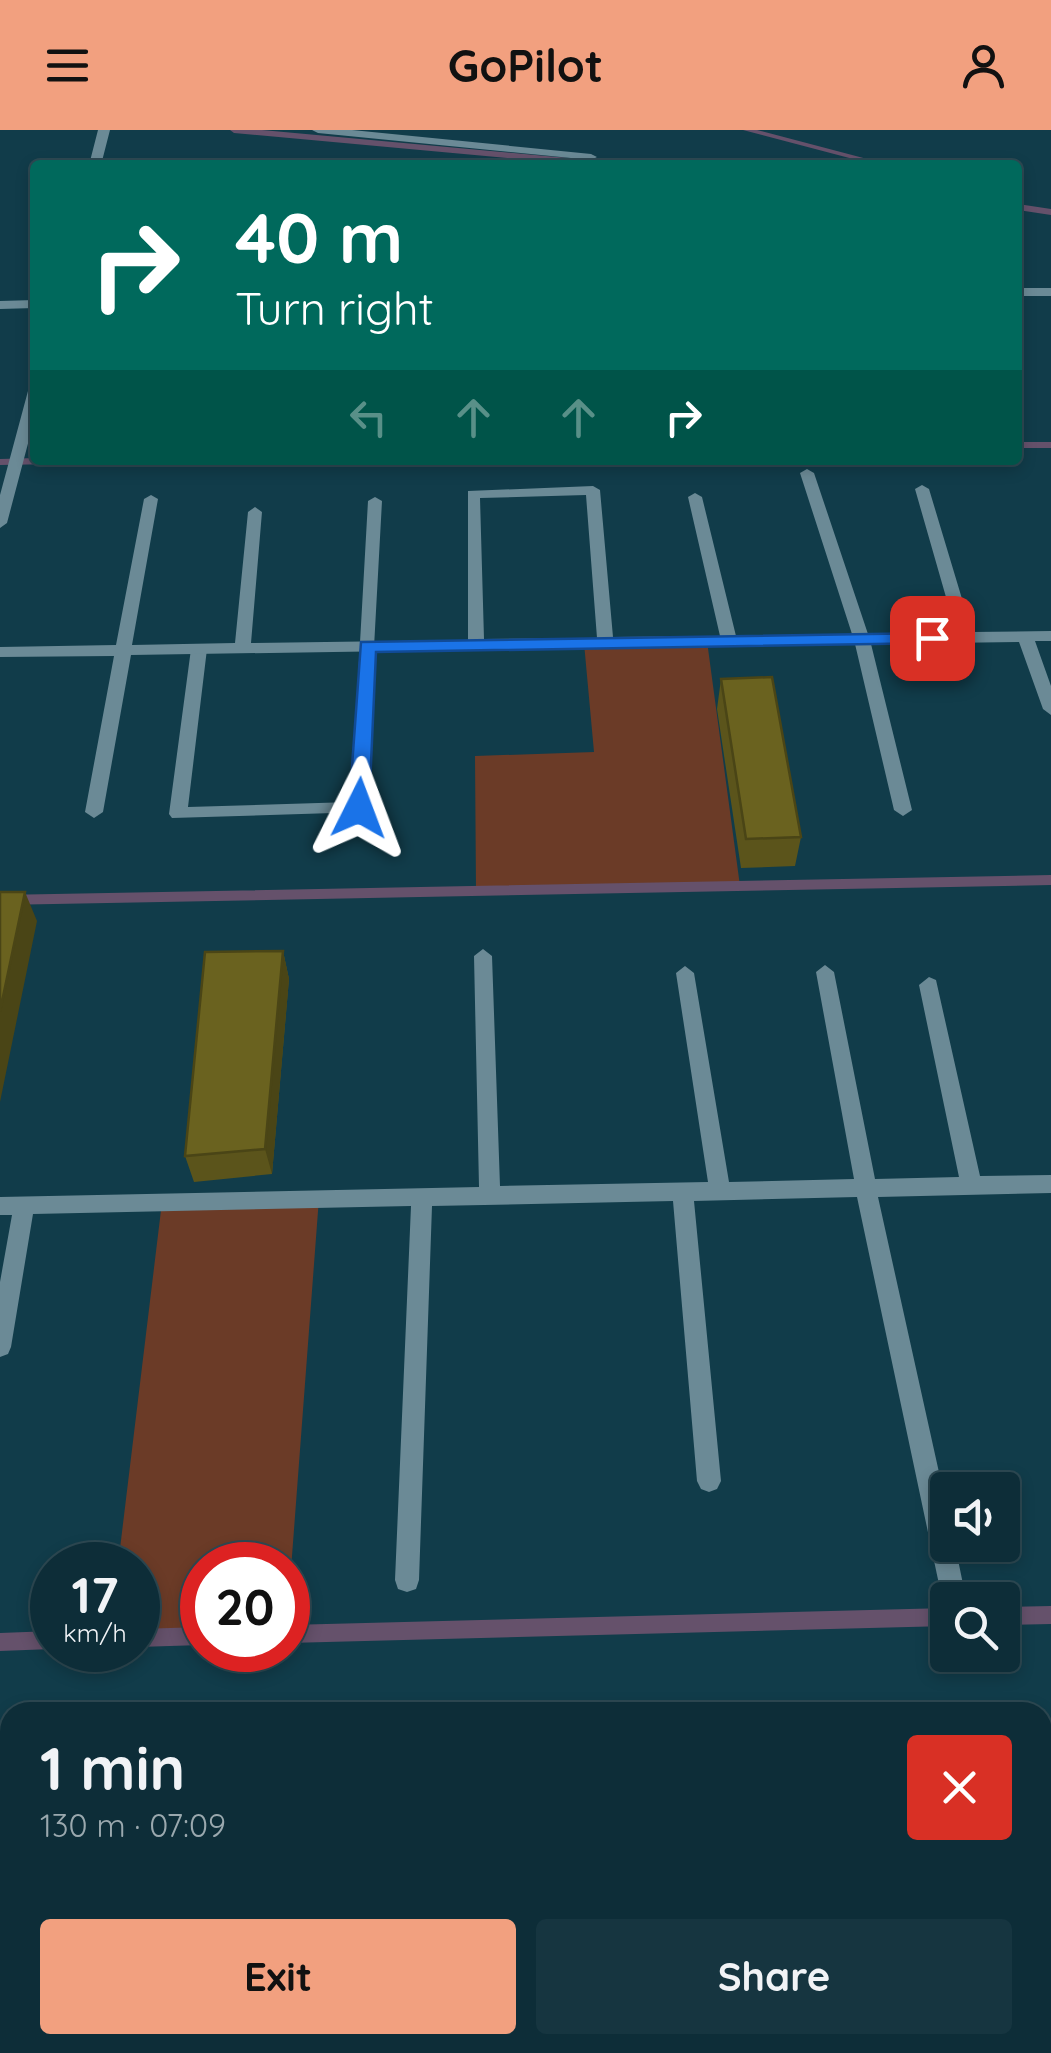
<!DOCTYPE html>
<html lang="en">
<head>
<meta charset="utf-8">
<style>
	:root { --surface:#0d2d38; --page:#163540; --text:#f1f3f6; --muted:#9aa8ae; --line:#2d4953; --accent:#f2a07f }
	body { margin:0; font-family:Quicksand,sans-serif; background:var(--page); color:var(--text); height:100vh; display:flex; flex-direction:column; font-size:38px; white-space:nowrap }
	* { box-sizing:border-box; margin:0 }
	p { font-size:32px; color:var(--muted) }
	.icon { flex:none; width:55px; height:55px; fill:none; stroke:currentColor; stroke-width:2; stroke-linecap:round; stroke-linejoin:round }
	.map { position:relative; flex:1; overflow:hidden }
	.details { position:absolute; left:0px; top:1572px; width:1052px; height:352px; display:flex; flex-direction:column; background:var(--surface); border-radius:30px 30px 0 0; box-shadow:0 5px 15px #0003,0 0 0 2px var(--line) }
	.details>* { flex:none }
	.top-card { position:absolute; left:30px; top:30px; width:992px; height:305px; border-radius:10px; box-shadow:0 5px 15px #0003,0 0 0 2px var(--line); background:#00695c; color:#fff; overflow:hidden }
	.fabs { position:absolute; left:930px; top:1342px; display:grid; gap:20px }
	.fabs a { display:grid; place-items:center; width:90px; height:90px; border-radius:10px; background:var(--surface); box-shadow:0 5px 15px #0003,0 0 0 2px var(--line); font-size:50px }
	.speed { position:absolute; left:30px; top:1412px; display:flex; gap:20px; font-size:50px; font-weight:700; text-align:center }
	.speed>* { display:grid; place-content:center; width:130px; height:130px; border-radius:50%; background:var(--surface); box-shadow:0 5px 15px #0003,0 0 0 2px var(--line); line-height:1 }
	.speed small { font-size:25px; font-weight:400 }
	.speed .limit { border:15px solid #d22; background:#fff; color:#111 }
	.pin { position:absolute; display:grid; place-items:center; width:85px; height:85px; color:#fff; margin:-42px; border-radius:20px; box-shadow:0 5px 15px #0006 }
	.me { position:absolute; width:110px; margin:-55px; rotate:3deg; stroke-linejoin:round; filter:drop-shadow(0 0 8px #0008) }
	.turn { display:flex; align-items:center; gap:35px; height:210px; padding:0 40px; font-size:45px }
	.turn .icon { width:130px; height:130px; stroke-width:2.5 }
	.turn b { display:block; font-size:70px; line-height:85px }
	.lanes { display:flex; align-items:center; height:95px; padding:0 40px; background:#0003; justify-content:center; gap:50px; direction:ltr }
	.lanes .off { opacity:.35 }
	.round { display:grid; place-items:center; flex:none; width:105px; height:105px; border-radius:10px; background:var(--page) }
	.overview { display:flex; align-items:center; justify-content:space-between; height:170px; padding:0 40px }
	h1 { font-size:60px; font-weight:700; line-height:75px }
	.action { display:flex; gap:20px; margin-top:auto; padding:20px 40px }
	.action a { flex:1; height:115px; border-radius:10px; background:var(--accent); color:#111; font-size:40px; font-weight:700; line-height:115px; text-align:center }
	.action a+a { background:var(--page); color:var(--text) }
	header { display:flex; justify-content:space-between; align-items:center; height:130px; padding:0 40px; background:var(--accent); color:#111; font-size:45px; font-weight:700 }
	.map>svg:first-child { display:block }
	.green { fill:#6b3b27 }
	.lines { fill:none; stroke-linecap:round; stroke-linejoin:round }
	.stream { fill:#65516b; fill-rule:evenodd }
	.lane { fill:#6b8a96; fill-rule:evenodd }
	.street { fill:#6b8a96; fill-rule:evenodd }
	.wall { fill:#5b541b }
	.shaded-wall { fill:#4a4516 }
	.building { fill:#6a621f; stroke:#4a4516; stroke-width:2.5 }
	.route { fill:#1a73e8; stroke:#114b97; stroke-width:2.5 }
</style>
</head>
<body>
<header><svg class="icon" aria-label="menu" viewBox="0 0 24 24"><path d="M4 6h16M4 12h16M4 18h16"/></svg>GoPilot<svg class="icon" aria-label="person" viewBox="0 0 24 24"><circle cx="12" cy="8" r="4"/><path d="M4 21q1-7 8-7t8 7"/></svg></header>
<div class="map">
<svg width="1051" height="1923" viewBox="0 0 1051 1923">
	<rect width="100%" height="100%" fill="#113c4a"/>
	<path class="green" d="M707,511L740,756L476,761L475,626L594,622L584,513Z
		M319,1068L288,1479V1435H202V1506L138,1508V1435H118L162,1072Z"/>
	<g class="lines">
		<path class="stream" d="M230,0H262L611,32L615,35H583L234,3Z
			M743,0H757L890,35H876Z
			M1018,74L1051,79V85L1018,80Z
			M1018,312H1051V318H1018Z
			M35,328V330H119L114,333L0,335V329Z
			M1051,745V755L0,775V765Z
			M1051,1476V1494L1002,1495V1477Z
			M948,1478V1496L288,1513V1495Z
			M202,1497V1515L138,1517V1499Z
			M52,1501V1519L0,1521V1503Z"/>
		<path class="lane" d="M375,367L382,371L365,682L172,688L169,684L191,519L199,514L207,519L188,677L351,672L368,371Z
			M501,1915H529V1923H501Z"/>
		<path class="street" d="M98,0H110L101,35H89Z
			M312,0H352L591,24L597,27L591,30L318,3Z
			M1018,158H1051V166H1018Z
			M35,170V178L0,179V171Z
			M35,257V287L7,393L0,398V365L28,261Z
			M807,339L814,343L868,504L956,502L915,359L922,355L929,359L972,502L1051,501V511H1035L1051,556V585L1043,579L1019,512L871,514L912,680L903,686L894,680L855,514L131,525L103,682L94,688L85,682L114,526L0,527V517L116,515L144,369L151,365L158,369L132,515L235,513L248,382L255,377L262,382L251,513L468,510V361L593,356L600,360L613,507L720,506L688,367L695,363L702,367L736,506L852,504L800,343ZM586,365L597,508L484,509L480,368Z
			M483,819L492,826L500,1056L708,1052L676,843L685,836L694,843L729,1052L854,1049L816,842L825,835L834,842L875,1049L959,1047L919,855L929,847L936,850L980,1046L1051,1045V1063L878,1067L948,1383V1415H955L964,1459L961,1468H943L940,1459L857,1067L694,1071L721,1351L717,1359L709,1362L701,1359L697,1351L673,1071L432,1076L419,1450L416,1459L407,1462L398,1459L395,1450L411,1076L33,1084L11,1217L8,1224L0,1227V1152L12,1085H0V1067L479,1057L474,826Z
			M56,1915H84L83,1923H55Z
			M275,1915H303L302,1923H274Z
			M846,1915H874L875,1923H847Z"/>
	</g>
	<path class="wall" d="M721,549L801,707L795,736L741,738L717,579Z
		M283,821L289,849L272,1044L194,1052L185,1026Z"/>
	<path class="shaded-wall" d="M25,762L37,791L0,972V881Z
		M283,821L289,849L272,1044L265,1019Z"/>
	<path class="building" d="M772,547L801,707L746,709L721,549Z
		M0,762H25L0,881Z
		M283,821L265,1019L185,1026L205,822Z"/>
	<path class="route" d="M932,503L941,508L938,513L376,522L369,678L359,685L349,678L361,512Z"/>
</svg>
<div class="fabs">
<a><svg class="icon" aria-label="sound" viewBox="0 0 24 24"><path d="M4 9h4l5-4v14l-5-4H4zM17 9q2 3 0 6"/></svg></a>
<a><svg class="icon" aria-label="search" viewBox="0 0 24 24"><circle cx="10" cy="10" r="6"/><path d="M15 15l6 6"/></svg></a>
</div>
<div class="speed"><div>17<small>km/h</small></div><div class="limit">20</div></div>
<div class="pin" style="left:932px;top:508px;background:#d93025"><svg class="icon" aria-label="arrive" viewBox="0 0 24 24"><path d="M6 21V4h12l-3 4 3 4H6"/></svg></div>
<svg class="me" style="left:359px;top:678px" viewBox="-20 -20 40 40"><path d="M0-17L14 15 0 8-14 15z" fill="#1a73e8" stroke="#fff" stroke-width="4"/></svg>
<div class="top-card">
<div class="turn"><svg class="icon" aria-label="right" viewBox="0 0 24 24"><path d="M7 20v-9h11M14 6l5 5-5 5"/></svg><div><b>40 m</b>Turn right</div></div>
<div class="lanes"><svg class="icon off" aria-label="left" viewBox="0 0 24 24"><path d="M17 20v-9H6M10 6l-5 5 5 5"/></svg><svg class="icon off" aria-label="ahead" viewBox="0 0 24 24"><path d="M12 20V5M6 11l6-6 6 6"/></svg><svg class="icon off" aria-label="ahead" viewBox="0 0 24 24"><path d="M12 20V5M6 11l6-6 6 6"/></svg><svg class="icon" aria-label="right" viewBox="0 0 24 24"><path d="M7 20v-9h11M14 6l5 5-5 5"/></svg></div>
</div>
<section class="details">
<div class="overview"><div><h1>1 min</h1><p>130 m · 07:09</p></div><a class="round" style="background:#d93025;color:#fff"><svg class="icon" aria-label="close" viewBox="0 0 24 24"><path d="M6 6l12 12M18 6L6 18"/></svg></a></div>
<div class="action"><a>Exit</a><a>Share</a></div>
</section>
</div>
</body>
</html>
